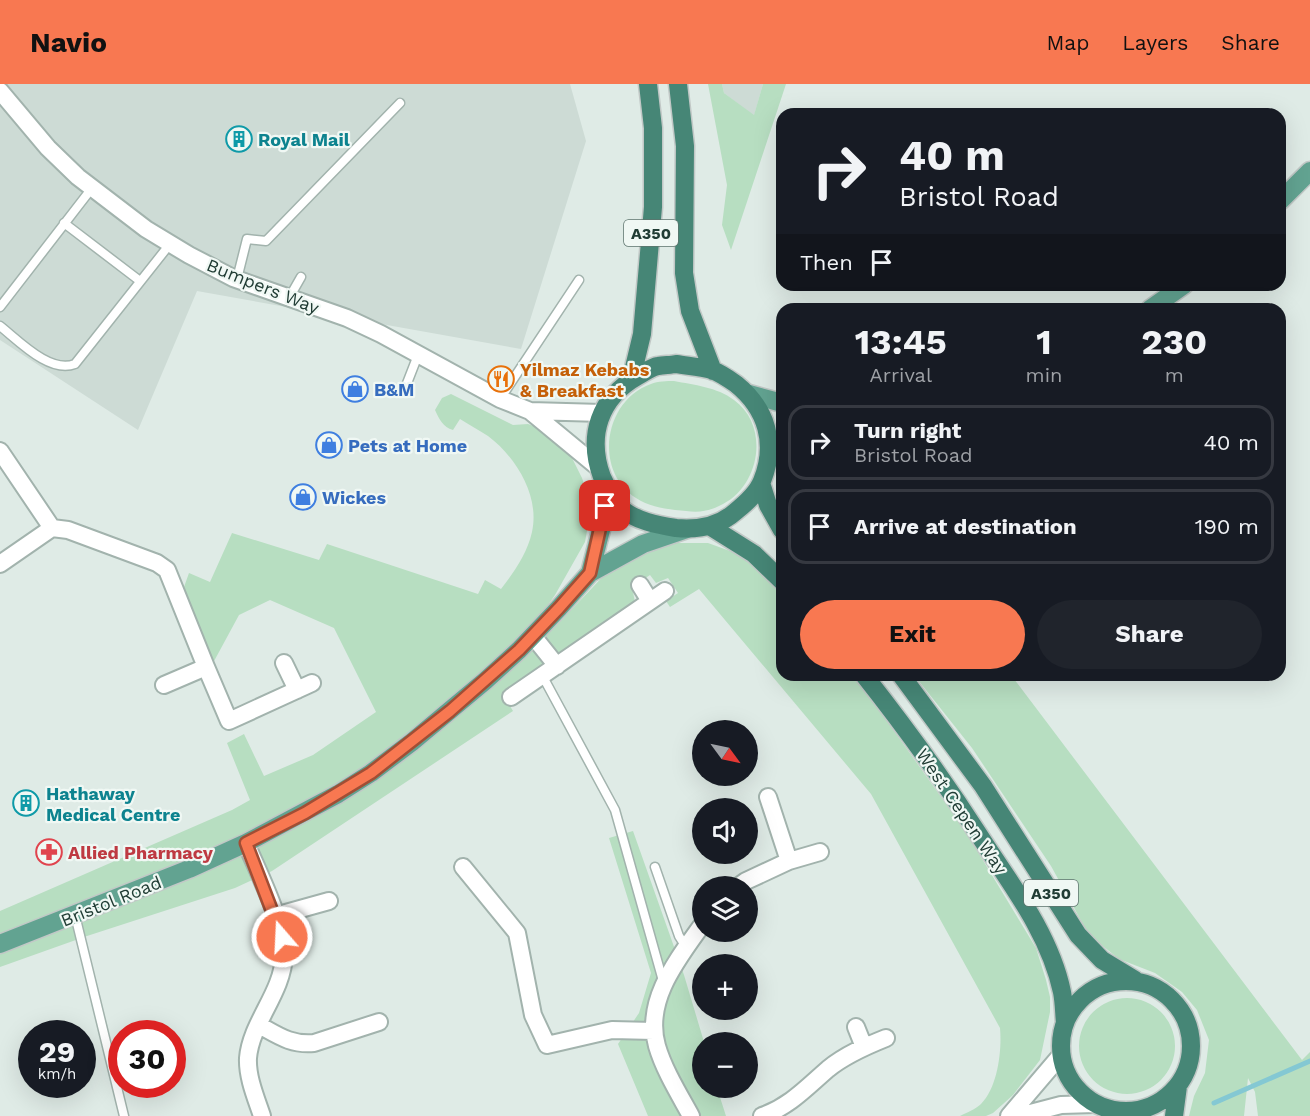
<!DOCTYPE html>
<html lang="en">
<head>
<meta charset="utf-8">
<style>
	:root { --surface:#171b24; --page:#20242c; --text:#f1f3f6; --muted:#9ea1a6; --line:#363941; --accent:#f87851 }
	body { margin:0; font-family:"Work Sans",sans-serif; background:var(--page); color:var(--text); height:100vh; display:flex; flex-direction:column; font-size:22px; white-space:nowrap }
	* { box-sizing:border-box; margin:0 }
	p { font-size:20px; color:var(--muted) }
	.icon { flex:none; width:33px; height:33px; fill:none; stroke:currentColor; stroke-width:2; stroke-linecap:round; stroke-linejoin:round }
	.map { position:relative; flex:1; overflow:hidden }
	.drawer { position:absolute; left:776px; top:219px; width:510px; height:378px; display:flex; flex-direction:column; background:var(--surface); border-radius:18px; box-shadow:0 6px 24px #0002 }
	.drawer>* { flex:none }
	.banner { position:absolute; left:776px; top:24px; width:510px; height:183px; border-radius:18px; box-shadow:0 6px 24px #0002; background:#171b24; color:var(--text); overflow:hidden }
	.needle { width:39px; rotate:123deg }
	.buttons { position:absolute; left:692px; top:636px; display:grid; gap:12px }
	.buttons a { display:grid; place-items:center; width:66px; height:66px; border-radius:50%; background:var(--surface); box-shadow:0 6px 24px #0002; font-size:30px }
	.speed { position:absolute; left:18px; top:936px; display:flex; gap:12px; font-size:30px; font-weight:700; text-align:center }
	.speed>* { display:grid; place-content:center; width:78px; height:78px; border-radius:50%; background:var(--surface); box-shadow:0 6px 24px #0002; line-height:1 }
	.speed small { font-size:15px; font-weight:400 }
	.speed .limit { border:9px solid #d22; background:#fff; color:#111 }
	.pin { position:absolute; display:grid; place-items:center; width:51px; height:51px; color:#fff; margin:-26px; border-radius:12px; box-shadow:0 3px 9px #0006 }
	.me { position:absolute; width:66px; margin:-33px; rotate:341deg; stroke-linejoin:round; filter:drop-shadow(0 0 4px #0008) }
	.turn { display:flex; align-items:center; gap:21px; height:126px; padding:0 24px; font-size:27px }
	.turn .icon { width:78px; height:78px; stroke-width:2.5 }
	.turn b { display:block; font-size:42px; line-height:51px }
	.then { display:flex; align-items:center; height:57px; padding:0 24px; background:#0003; gap:12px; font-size:22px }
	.eta { display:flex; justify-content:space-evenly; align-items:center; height:102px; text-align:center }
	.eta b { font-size:36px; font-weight:700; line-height:42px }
	.action { display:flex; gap:12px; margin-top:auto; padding:12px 24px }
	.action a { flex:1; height:69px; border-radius:36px; background:var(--accent); color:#111; font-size:24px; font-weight:700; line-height:69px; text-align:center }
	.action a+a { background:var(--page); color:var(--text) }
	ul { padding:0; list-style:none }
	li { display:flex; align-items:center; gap:18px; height:75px; margin:0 12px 9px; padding:0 12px; border:3px solid var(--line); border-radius:18px }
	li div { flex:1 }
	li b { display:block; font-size:22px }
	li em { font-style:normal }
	header { display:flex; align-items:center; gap:36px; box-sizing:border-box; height:84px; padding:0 30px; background:var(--accent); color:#111 }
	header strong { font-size:28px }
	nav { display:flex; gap:33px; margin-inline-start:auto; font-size:21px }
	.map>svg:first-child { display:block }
	.built { fill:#cddbd5 }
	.green { fill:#b7dec1 }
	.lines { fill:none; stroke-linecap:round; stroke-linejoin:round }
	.stream { stroke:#84c8d3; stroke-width:5 }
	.service-casing { stroke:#a2b3ad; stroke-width:11 }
	.minor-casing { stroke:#a2b3ad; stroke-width:20 }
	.primary-casing { stroke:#c1c8c6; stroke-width:21 }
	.trunk-casing { stroke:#c1c8c6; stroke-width:21 }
	.service { stroke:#fff; stroke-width:8 }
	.minor { stroke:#fff; stroke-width:16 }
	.primary { stroke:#62a391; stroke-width:18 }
	.trunk { stroke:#468676; stroke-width:18 }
	.route-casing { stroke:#a14e35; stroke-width:15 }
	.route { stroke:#f87851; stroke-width:10 }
	.labels { text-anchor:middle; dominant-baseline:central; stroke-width:4.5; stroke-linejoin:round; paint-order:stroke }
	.shield { fill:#f0f8f4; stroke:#5e746e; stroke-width:1.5 }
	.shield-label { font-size:16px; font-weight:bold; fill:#203c34 }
	.culture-label { font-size:18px; font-weight:bold; fill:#0d838f; stroke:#f0f8f4; text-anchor:start }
	.street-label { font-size:18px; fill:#203c34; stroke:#f0f8f4 }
	.food-label { font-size:18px; font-weight:bold; fill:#c56008; stroke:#f0f8f4; text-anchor:start }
	.shop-label { font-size:18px; font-weight:bold; fill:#366cbe; stroke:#f0f8f4; text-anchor:start }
	.health-label { font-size:18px; font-weight:bold; fill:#be3a42; stroke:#f0f8f4; text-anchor:start }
</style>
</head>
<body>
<header>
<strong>Navio</strong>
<nav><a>Map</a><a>Layers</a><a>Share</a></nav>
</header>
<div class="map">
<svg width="1310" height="1032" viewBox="0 0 1310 1032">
	<rect width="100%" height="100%" fill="#dfebe6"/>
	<path class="built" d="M0,0H570L586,57L521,265L197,207L138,346L0,256Z
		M722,0H763L754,32L724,9Z"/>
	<path class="green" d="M708,0H722L724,9L754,31L763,0H786L731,166L722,141L727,101Z
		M674,297C694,301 717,303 734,316C770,342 760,401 723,420C704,430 695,428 675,426C661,424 648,422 636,414C593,387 604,316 651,300C658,297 667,297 674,297Z
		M451,310L513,341L528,340L539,344L569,368L582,394L589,415L588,441L585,458L555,511L539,534L554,544L611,484L667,459H708L741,471L781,507L782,591H854L964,745L1036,864L1046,896L1050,913V928L1040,976L1013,1011L993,1029L986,1032H960C966,1029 976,1025 981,1020C998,1003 1002,966 1000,944L871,710L699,505L670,523L666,517L678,509L668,494L656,499L650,491L632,503L635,518L567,564L504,612L513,627L272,787L235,804L87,852L0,883V870L7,867L0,853V827L232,726L250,716L227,659L244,650L264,692L313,671L376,628L334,544L270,516L239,531L213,579L184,503L189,489L210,498L232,449L319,476L327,460L478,510L485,496L501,505C514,488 527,470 532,448C540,412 516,373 488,352C479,346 469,341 460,335L453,346C443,343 439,335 435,326L442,314Z
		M914,591H1011L1302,976L1310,968V1032H1258L1255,1008L1248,994L1244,1032H1189L1194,1012L1205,989L1209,956L1197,926L1182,908L1155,889L1119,875L1089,851L1051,782L972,664Z
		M633,747L684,891L704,958H702V1004H717L726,1032H648L618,960L639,929L651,889L609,754Z
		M1079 962a48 48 0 1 1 96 0a48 48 0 1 1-96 0Z"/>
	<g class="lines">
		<path class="stream" d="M1214,1019L1310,977"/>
		<g class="service-casing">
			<path id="service" d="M64,139L140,197
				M237,195L247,155L266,157L400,19
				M289,214L301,193
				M0,223L92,104
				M0,242C19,257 50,290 75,280L170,160
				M404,307L418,271
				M500,315L579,196
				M542,591L615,726L663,897
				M655,783L679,852L686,863
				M75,831L124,1032"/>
		</g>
		<g class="minor-casing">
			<path id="minor" d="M0,7L48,64L78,93L146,145L189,171L233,194L347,234L381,250L500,315L530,327L599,384
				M530,327L602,329
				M0,367L52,444L68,446L157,479L167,486L206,583L164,601
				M0,480L52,444
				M640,501L650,517
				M533,552L557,582
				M284,579L297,606
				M206,583L229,637L312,599
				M511,613L665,507
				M246,759C258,788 285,841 284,871C283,909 251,938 248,974C247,993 256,1014 262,1032
				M789,777L820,768
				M463,783L517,849L533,931L547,961L612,946L654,947
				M739,802L746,797L789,777L768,713
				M275,832L329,817
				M259,941C279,952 291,961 314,959L379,938
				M856,943L864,963
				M691,1032C679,1010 664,986 657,962C644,917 677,876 702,841
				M762,1032C790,1022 806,1004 828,985C845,971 866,962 886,954
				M1009,1032L1061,971
				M1019,1032L1061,1021L1095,1020"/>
		</g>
		<g class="primary-casing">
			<path id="primary" d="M1280,117L1310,87
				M1150,225L1184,201
				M749,310L782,319
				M768,376L782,355
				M590,489L603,438L607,405
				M0,860L189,785L246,759L338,710L371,689L412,658L485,597L519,566L559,524L590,489L643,460L687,445"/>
		</g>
		<g class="trunk-casing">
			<path id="trunk" d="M678,0L685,62L684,189L690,227L713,287
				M676,280C688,282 701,283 712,286C720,289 729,295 736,300C767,325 777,360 762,397C757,410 745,420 735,428C718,443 698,446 676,444C658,441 635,437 621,424C612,415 607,404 602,393C587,352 599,314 638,292C644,289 651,283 658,282C664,281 671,281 676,280Z
				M631,296L642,250L653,123V44L648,0
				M761,399L768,421L782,446
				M711,443L754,470L782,497
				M864,591C905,643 943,695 979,751C1010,799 1050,850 1062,908C1064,918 1064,929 1065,939
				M901,591L983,702L1078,851L1102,876L1135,896
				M1061 962a65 65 0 1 1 130 0a65 65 0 1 1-130 0Z
				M1174,1032L1178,1002"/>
		</g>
		<use href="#service" class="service"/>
		<use href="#minor" class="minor"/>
		<use href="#primary" class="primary"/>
		<use href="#trunk" class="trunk"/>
	</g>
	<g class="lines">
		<g class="route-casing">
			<path id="route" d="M282,853L246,759L305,729L371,689L450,627L519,566L559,524L590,489L605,422"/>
		</g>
		<use href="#route" class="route"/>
	</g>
	<defs>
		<g id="building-ring" transform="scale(1.35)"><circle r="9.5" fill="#f0f8f4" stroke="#0f9aa8" stroke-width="1.5"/><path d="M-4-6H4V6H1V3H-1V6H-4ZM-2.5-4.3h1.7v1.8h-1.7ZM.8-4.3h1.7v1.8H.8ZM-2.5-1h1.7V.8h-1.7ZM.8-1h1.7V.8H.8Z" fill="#0f9aa8"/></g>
		<g id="restaurant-ring" transform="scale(1.35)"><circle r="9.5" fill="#f0f8f4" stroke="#e8710a" stroke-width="1.5"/><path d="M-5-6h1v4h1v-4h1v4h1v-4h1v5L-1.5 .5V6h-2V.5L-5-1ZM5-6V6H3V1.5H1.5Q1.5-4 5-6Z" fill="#e8710a"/></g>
		<g id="shop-ring" transform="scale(1.35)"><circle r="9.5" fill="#f0f8f4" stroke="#3f7fe0" stroke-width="1.5"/><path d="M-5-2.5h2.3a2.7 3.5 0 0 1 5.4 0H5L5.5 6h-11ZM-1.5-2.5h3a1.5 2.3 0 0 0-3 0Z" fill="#3f7fe0"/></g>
		<g id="pharmacy-ring" transform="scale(1.35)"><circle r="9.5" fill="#f0f8f4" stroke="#e0444e" stroke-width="1.5"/><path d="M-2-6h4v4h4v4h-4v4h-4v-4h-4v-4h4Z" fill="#e0444e"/></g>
	</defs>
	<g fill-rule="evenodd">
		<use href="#building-ring" x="239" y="55"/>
		<use href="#restaurant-ring" x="501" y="295"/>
		<use href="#shop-ring" x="355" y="305"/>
		<use href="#shop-ring" x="329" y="361"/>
		<use href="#shop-ring" x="303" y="413"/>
		<use href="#building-ring" x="26" y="719"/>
		<use href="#pharmacy-ring" x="49" y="768"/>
	</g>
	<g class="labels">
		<g class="shield">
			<rect x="624" y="136" width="54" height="26" rx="4.5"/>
			<rect x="1024" y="796" width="54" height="26" rx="4.5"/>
		</g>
		<g class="shield-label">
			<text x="651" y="149">A350</text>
			<text x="1051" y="809">A350</text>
		</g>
		<g class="culture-label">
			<text x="258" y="55">Royal Mail</text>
			<text x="46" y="709">Hathaway<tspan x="46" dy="21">Medical Centre</tspan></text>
		</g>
		<g class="street-label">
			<text transform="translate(263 202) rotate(22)">Bumpers Way</text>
			<text transform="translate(962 727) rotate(56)">West Cepen Way</text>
			<text transform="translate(111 817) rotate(-22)">Bristol Road</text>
		</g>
		<g class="food-label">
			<text x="520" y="285">Yilmaz Kebabs<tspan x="520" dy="21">&amp; Breakfast</tspan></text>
		</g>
		<g class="shop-label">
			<text x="374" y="305">B&amp;M</text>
			<text x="348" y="361">Pets at Home</text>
			<text x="322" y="413">Wickes</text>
		</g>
		<g class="health-label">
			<text x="68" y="768">Allied Pharmacy</text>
		</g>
	</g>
</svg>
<div class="buttons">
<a><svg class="needle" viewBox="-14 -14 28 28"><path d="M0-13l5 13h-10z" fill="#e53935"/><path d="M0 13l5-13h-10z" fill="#9ea1a6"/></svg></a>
<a><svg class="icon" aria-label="sound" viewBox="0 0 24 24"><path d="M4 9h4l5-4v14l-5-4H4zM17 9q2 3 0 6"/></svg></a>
<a><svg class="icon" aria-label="layers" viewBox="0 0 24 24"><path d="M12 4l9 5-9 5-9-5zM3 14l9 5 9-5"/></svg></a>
<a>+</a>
<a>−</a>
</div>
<div class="speed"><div>29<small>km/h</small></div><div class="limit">30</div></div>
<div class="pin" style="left:605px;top:422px;background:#d93025"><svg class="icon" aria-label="arrive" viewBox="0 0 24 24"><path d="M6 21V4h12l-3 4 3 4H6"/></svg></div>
<svg class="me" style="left:282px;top:853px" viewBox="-20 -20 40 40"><circle r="17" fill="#f87851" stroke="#fff" stroke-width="3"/><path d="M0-11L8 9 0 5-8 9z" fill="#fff"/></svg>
<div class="banner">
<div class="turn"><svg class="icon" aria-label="right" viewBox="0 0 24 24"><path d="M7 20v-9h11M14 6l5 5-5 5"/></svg><div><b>40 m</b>Bristol Road</div></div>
<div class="then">Then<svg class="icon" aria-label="arrive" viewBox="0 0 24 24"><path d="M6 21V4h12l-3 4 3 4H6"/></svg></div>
</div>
<section class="drawer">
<div class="eta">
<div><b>13:45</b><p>Arrival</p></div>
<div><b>1</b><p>min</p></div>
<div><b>230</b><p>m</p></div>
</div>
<ul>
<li><svg class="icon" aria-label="right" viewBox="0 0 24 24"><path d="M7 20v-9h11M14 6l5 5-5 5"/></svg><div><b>Turn right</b><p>Bristol Road</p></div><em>40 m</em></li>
<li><svg class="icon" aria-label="arrive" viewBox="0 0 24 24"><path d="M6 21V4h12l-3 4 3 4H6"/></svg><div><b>Arrive at destination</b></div><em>190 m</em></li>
</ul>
<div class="action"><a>Exit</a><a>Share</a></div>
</section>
</div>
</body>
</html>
